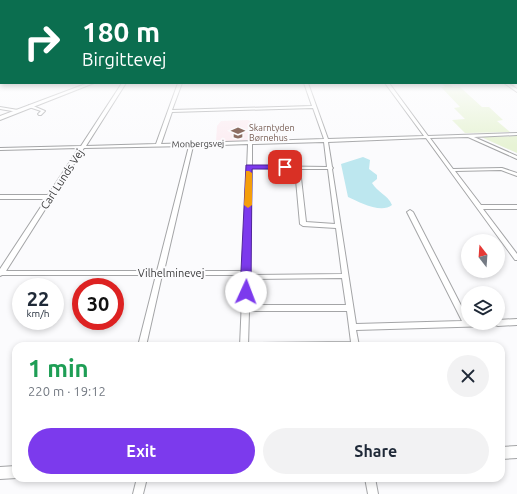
<!DOCTYPE html>
<html lang="en">
<head>
<meta charset="utf-8">
<style>
	:root { --surface:#fff; --page:#f2f2f3; --text:#1f2937; --muted:#747a83; --accent:#7c3aed }
	body { margin:0; font-family:Ubuntu,sans-serif; background:var(--page); color:var(--text); height:100vh; display:flex; flex-direction:column; font-size:15px; white-space:nowrap }
	* { box-sizing:border-box; margin:0 }
	p { font-size:13px; color:var(--muted) }
	.icon { flex:none; width:22px; height:22px; fill:none; stroke:currentColor; stroke-width:2; stroke-linecap:round; stroke-linejoin:round }
	.map { position:relative; flex:1; overflow:hidden }
	.side { position:absolute; left:12px; top:342px; width:493px; height:140px; display:flex; flex-direction:column; background:var(--surface); border-radius:12px; box-shadow:0 2px 6px #0003 }
	.side>* { flex:none }
	.top-card { position:absolute; left:0px; top:0px; width:517px; height:84px; box-shadow:0 2px 6px #0003; background:#0b6e4f; color:#fff; overflow:hidden }
	.needle { width:26px; rotate:343deg }
	.buttons { position:absolute; left:461px; top:234px; display:grid; gap:8px }
	.buttons a { display:grid; place-items:center; width:44px; height:44px; border-radius:50%; background:var(--surface); box-shadow:0 2px 6px #0003; font-size:20px }
	.speed { position:absolute; left:12px; top:278px; display:flex; gap:8px; font-size:20px; font-weight:700; text-align:center }
	.speed>* { display:grid; place-content:center; width:52px; height:52px; border-radius:50%; background:var(--surface); box-shadow:0 2px 6px #0003; line-height:1 }
	.speed small { font-size:10px; font-weight:400 }
	.speed .limit { border:6px solid #d22; background:#fff; color:#111 }
	.pin { position:absolute; display:grid; place-items:center; width:34px; height:34px; color:#fff; margin:-17px; border-radius:8px; box-shadow:0 2px 6px #0006 }
	.me { position:absolute; width:44px; margin:-22px; rotate:2deg; stroke-linejoin:round; filter:drop-shadow(0 0 3px #0008) }
	.turn { display:flex; align-items:center; gap:14px; height:84px; padding:0 16px; font-size:18px }
	.turn .icon { width:52px; height:52px; stroke-width:2.5 }
	.turn b { display:block; font-size:28px; line-height:34px }
	.round { display:grid; place-items:center; flex:none; width:42px; height:42px; border-radius:21px; background:var(--page) }
	.headline { display:flex; align-items:center; justify-content:space-between; height:68px; padding:0 16px }
	h1 { font-size:24px; font-weight:700; line-height:30px; color:#1e9e55 }
	.cta { display:flex; gap:8px; margin-top:auto; padding:8px 16px }
	.cta a { flex:1; height:46px; border-radius:24px; background:var(--accent); color:#fff; font-size:16px; font-weight:700; line-height:46px; text-align:center }
	.cta a+a { background:var(--page); color:var(--text) }
	.map>svg:first-child { display:block }
	.education { fill:#fcedf2 }
	.green { fill:#e7f3d5 }
	.water { fill:#bde7ef }
	.lines { fill:none; stroke-linecap:round; stroke-linejoin:round }
	.minor-casing { stroke:#a4a5a7; stroke-width:2 }
	.tertiary-casing { stroke:#a4a5a7; stroke-width:2 }
	.minor { fill:#fff; fill-rule:evenodd }
	.tertiary { fill:#fff; fill-rule:evenodd }
	.route { fill:#7c3aed; stroke:#51269a }
	.slow { fill:#f59e0b }
	.labels { text-anchor:middle; dominant-baseline:central; stroke-width:4; stroke-linejoin:round; paint-order:stroke }
	.far-education-label { font-size:9px; fill:#785e54; stroke:#fbfbfd; text-anchor:start }
	.far-street-label { font-size:9px; fill:#3b3b3c; stroke:#fbfbfd }
	.street-label { font-size:11px; fill:#3b3b3c; stroke:#fbfbfd }
</style>
</head>
<body>
<div class="map">
<svg width="517" height="494" viewBox="0 0 517 494">
	<rect width="100%" height="100%" fill="#fbfbfd"/>
	<path class="education" d="M248,120L258,125L262,140L216,142L217,126L221,121Z"/>
	<path class="green" d="M442,83H448L453,87H460L482,107H489L503,120L497,121L510,132L465,133L452,120L465,119L454,108L460,107L441,87H445Z
		M517,136V153L481,137Z"/>
	<path class="water" d="M363,157L370,160L369,169L377,175V179L372,183C377,192 388,195 392,205C381,214 359,202 348,197L341,164Z"/>
	<g class="lines">
		<g class="minor-casing">
			<path id="minor" d="M122,83H126L86,146L156,144L178,83H182L172,110L312,106L304,83H308L328,139L424,136L385,83H389L428,136L517,133V135L474,137L517,156V159L468,137L430,138L453,169L502,168L517,173V176L501,170L455,171L481,205H517V209H483L517,254V260H515L426,138L328,142L332,167L333,168L332,169L356,324L462,321L407,212L410,210L413,212L468,319V323H498V320L517,319V325L498,326L495,325L494,323V325L491,326L356,330L359,346H257L258,344L261,343L351,342L347,311H249L248,346H240L243,275H162L146,346H138L156,275H2L0,276V269L46,199H0V195H48L79,148L0,150V148L81,146ZM313,108L324,139L161,144L172,112ZM324,142L327,167L252,166V144ZM248,144L243,271H164L193,146ZM189,146L157,271H6L84,148ZM252,168L295,169L300,224L303,226L336,228L342,274L249,275ZM300,169H328L335,224L306,222ZM342,278L346,305H249V279Z
				M504,83H508L517,89V92Z
				M29,105H31L45,111L41,115H39L38,114L41,111L29,107Z
				M0,107L18,110L20,111L18,112L0,109Z
				M137,478H147L143,494H133Z
				M365,478H375L378,494H368Z"/>
		</g>
		<g class="tertiary-casing">
			<path id="tertiary" d="M88,83H94L0,120V116Z
				M517,446V458L501,459V447Z
				M16,466V478H17L0,479V467Z"/>
		</g>
		<use href="#minor" class="minor"/>
		<use href="#tertiary" class="tertiary"/>
	</g>
	<linearGradient id="sky" x2="0" y2="1"><stop stop-color="#97c8eb"/><stop offset="0.53" stop-color="#fdfdfe"/><stop offset="1" stop-color="#fdfdfe" stop-opacity="0"/></linearGradient>
	<rect width="517" height="146" fill="url(#sky)"/>
	<path class="route" d="M246,165H285L288,167L285,169H252L251,292L249,295H242L240,292Z"/>
	<path class="slow" d="M246,171H249L252,173V205L248,208L244,205Z"/>
	<defs>
		<g id="school-bare" transform="scale(1.08)"><path d="M0-5L7-2L0 1L-7-2ZM-4 1L0 2.5L4 1V4Q0 6-4 4Z" fill="#8d6e63" stroke="#fbfbfd" stroke-width="2.5" paint-order="stroke"/></g>
	</defs>
	<g fill-rule="evenodd">
		<use href="#school-bare" x="238" y="133"/>
	</g>
	<g class="labels">
		<g class="far-education-label">
			<text x="249" y="128">Skarntyden<tspan x="249" dy="10">Børnehus</tspan></text>
		</g>
		<g class="far-street-label">
			<text transform="translate(198 144) rotate(-1)">Monbergsvej</text>
		</g>
		<g class="street-label">
			<text transform="translate(62 179) rotate(-57)">Carl Lunds Vej</text>
			<text x="171" y="273">Vilhelminevej</text>
		</g>
	</g>
</svg>
<div class="buttons">
<a><svg class="needle" viewBox="-14 -14 28 28"><path d="M0-13l5 13h-10z" fill="#e53935"/><path d="M0 13l5-13h-10z" fill="#747a83"/></svg></a>
<a><svg class="icon" aria-label="layers" viewBox="0 0 24 24"><path d="M12 4l9 5-9 5-9-5zM3 14l9 5 9-5"/></svg></a>
</div>
<div class="speed"><div>22<small>km/h</small></div><div class="limit">30</div></div>
<div class="pin" style="left:285px;top:167px;background:#d93025"><svg class="icon" aria-label="arrive" viewBox="0 0 24 24"><path d="M6 21V4h12l-3 4 3 4H6"/></svg></div>
<svg class="me" style="left:246px;top:292px" viewBox="-20 -20 40 40"><circle r="19" fill="#fff"/><path d="M0-13L10 11 0 6-10 11z" fill="#7c3aed"/></svg>
<div class="top-card">
<div class="turn"><svg class="icon" aria-label="right" viewBox="0 0 24 24"><path d="M7 20v-9h11M14 6l5 5-5 5"/></svg><div><b>180 m</b>Birgittevej</div></div>
</div>
<section class="side">
<div class="headline"><div><h1>1 min</h1><p>220 m · 19:12</p></div><a class="round"><svg class="icon" aria-label="close" viewBox="0 0 24 24"><path d="M6 6l12 12M18 6L6 18"/></svg></a></div>
<div class="cta"><a>Exit</a><a>Share</a></div>
</section>
</div>
</body>
</html>
